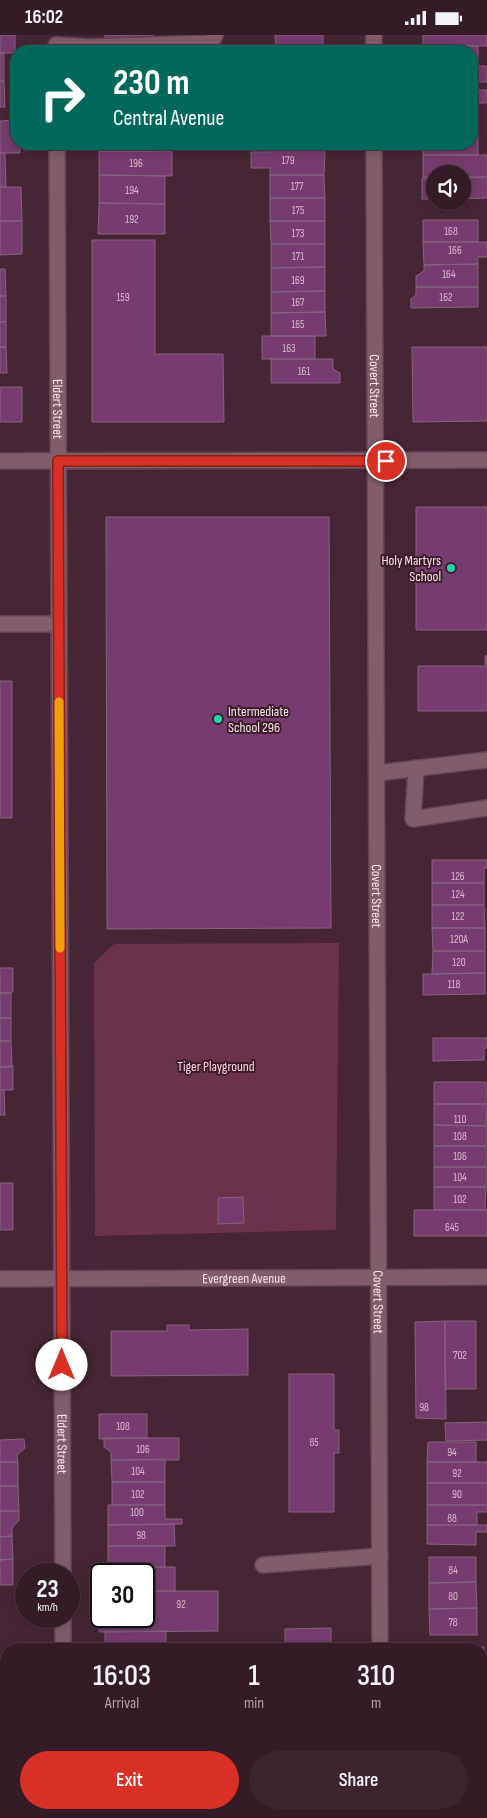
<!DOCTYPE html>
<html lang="en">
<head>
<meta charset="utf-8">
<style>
	:root { --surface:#341c27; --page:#3c252f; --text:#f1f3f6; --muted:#a9a1a7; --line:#4e3a44; --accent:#d93025 }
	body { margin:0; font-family:"Sofia Sans Condensed",sans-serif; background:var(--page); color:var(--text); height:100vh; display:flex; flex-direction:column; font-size:19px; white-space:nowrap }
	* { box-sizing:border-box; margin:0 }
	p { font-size:16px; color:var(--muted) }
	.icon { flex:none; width:28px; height:28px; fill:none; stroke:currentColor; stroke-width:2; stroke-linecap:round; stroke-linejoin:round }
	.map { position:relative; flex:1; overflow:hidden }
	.side { position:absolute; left:0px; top:1608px; width:488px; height:176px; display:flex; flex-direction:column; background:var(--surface); border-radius:20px 20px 0 0; box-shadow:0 2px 12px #0003,0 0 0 1px var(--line) }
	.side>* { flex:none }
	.banner { position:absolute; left:10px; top:10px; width:468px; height:105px; border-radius:20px; box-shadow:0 2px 12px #0003,0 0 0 1px var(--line); background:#00695c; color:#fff; overflow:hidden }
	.fabs { position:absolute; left:426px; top:130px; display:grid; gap:10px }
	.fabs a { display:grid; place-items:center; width:45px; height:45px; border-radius:50%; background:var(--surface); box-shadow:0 2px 12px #0003,0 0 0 1px var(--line); font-size:25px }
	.speed { position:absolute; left:15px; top:1528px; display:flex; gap:10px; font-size:25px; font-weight:700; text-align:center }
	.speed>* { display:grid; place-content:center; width:65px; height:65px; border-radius:50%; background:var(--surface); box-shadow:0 2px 12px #0003,0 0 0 1px var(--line); line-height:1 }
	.speed small { font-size:12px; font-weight:400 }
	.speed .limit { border:2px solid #111; border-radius:8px; background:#fff; color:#111 }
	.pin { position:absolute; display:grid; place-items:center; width:42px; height:42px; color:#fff; margin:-21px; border:2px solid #fff; border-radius:50%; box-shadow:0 1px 5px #0007 }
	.me { position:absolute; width:55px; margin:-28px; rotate:0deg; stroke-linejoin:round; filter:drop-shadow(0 0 4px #0008) }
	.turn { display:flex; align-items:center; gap:18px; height:105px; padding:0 20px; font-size:22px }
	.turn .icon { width:65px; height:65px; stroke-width:2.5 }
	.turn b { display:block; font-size:35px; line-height:42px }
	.eta { display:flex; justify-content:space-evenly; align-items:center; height:85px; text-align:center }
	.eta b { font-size:30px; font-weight:600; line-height:35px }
	.cta { display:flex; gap:10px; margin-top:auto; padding:10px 20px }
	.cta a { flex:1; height:58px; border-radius:30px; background:var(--accent); color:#fff; font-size:20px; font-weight:600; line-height:58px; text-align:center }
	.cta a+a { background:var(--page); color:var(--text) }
	.status { display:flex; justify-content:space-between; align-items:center; height:35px; padding:0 25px; background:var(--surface); direction:ltr }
	.status svg { height:14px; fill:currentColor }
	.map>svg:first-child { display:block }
	.green { fill:#6b324c }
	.building { fill:#773c6f; stroke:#82657d }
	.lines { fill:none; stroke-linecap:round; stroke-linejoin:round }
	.minor-casing { stroke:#604552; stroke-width:18 }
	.minor { stroke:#815d6b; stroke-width:15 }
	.route-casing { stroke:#8d1f18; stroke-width:12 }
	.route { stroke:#d93025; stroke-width:9 }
	.slow { stroke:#f59e0b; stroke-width:9 }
	.poi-dot { fill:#24d5ae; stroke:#3b1d2a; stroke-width:2 }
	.labels { text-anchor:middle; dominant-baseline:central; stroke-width:4; stroke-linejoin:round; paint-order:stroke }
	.number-label { font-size:11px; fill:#d8b9cc }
	.street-label { font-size:14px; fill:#f8e3eb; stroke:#3b1d2a }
	.poi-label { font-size:14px; fill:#f8e3eb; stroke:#3b1d2a; text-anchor:end }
	.park-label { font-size:14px; fill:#ffd2e3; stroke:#3b1d2a }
</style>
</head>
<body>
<div class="status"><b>16:02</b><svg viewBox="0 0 49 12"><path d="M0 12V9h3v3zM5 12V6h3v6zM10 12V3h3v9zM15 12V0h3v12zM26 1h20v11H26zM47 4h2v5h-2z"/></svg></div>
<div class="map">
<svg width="487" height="1783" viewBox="0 0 487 1783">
	<rect width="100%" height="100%" fill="#462634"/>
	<path class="green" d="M339,908L336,1195L95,1201L94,928L114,909Z"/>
	<path class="building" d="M0,0H15V18H0Z
		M105,0H153V7H106Z
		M275,0H323V16H276Z
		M423,0H487V11H423Z
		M423,11H478V31H471V16H423Z
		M0,18H4V46H0Z
		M471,31H487V47H478V55H471Z
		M0,46H4L5,72H0Z
		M471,55H487V68H478V76H471Z
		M471,76H478V98H471Z
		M16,85V109H20V118H0V86Z
		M471,98H478V120H423V109H471Z
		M99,109H155V116H99Z
		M270,109H325V115H270Z
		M270,115H325L324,140H270V133H251V117H270Z
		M99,116H172V141L99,140Z
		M0,118H5L6,152H0Z
		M423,120H487V142H462V139H435V142H423Z
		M99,140L165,141V169L99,168Z
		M270,140H324L325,163H270Z
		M487,142V163L462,164V143Z
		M422,143H435V164H422Z
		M0,152H21L22,186H0Z
		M270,163H325V186H270Z
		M99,168L165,169V199H98Z
		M423,185H478V207H423Z
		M0,186H22V219L0,220Z
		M270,186H325V209H271Z
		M92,205H155V319H223L224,387H92Z
		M423,207H487V222H478V229L424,230Z
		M271,209H325V232L271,233Z
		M478,229V252H416V241L424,236V230Z
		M325,232V256L271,257V233Z
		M0,234H5L6,261H0Z
		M416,252H478V272L411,273V264L416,260Z
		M325,256V277L271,278V257Z
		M0,261H6V287H0Z
		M325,277L326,301H271V278Z
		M0,287H6V312H0Z
		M262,301H315V324H262Z
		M0,312H6L7,338H0Z
		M412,312H487V386L413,387Z
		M271,324H333V334L340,338V348H271Z
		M0,352H22V387H0Z
		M416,472H487V595H416Z
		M106,482H329L331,893L107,894Z
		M487,620V676H418V631H485V621Z
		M0,646H12V783H0Z
		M432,825H487V833H484V848H432Z
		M432,848H484V870H432Z
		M432,870H484L485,893H432Z
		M432,893H485V916H433Z
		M433,916H485V938L432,939Z
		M0,933H13V957L0,958Z
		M485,938V959L423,960V939Z
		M0,958H11V983H0Z
		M0,983H11V1006H0Z
		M433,1003H487V1013H484V1025L433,1026Z
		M0,1006H11L12,1032H0Z
		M13,1031V1055H0V1032Z
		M434,1047H486V1069H434Z
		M0,1055H4L5,1080H0Z
		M434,1069H487L486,1091L434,1090Z
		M434,1090L486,1091V1111H434Z
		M434,1111H486V1132H434Z
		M434,1132H486V1152H434Z
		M0,1148H13V1195H0Z
		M434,1152H486L485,1175H434Z
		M243,1162L244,1188L218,1189V1163Z
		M414,1175H487V1201H414Z
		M445,1286H476V1354H445Z
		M445,1286L446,1384L416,1383L415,1287Z
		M167,1290H189V1295L248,1294V1340L111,1341V1296H167Z
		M289,1339H334V1395H339V1418H334V1477H289Z
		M99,1379H147V1403L99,1404Z
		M487,1387V1405L446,1406L445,1388Z
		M104,1403H179V1425H111V1417L104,1412Z
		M24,1404L25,1413L17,1420L18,1427H0V1405Z
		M428,1407H476V1427H427Z
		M165,1424V1447H112L111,1425Z
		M0,1427H18V1451H0Z
		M427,1427H487V1448H427Z
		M112,1447H165V1470H112Z
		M427,1448H487V1470H427Z
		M0,1451H18L19,1476H0Z
		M108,1470H165V1484H182V1489L108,1490Z
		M427,1470H487V1477H477V1490H427Z
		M0,1476H19V1485L12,1493V1501L0,1502Z
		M174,1489L175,1511H108V1490Z
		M427,1490H487V1497H476V1510L427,1509Z
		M12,1501L13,1524L0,1525V1502Z
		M108,1511H165V1532H108Z
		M429,1522H476V1547L429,1548Z
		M13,1524V1550H0V1525Z
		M108,1532H175V1556H144V1539H111Z
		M476,1547L477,1573L429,1574V1548Z
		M98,1556H101V1581H144V1556H218V1596L99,1597Z
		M477,1573V1600H430L429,1574Z
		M331,1593V1614H285V1594Z
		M166,1596V1614H105V1597Z
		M484,1612V1634H481V1614H431Z
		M481,1634H484L485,1656H481Z
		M481,1656H485V1678L481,1679Z
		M0,1673H6V1696H0Z
		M487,1678V1700H481V1679Z
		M0,1696H6V1721H0Z
		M481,1700H487L486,1723H481Z
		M0,1721H6V1745H0Z
		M481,1723H487L486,1743L481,1744Z
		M487,1743V1765H481V1744Z
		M0,1745H6V1770H0Z
		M481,1765H487V1783H431V1778H481Z
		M0,1770H6V1778H15V1783H0Z
		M99,1778H197V1783H99Z
		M223,1778H253V1783H223Z
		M260,1778H330V1783H260Z"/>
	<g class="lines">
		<g class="minor-casing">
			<g id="minor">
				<path d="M374,0V16"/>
				<path d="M56,10L89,12L211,8L215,0"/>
				<path id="s1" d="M57,109L63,1539"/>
				<path id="s2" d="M374,109L380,1614"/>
				<path d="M0,426L487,425"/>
				<path d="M0,589H59"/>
				<path d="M416,733L413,784L487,773"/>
				<path d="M377,738L487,725"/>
				<path id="s3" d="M0,1244L487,1242"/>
				<path d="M263,1530L380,1521"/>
				<path d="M63,1581V1614"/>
				<path d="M63,1778V1783"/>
				<path d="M381,1778V1783"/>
			</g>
		</g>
		<use href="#minor" class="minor"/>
	</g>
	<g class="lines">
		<g class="route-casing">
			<path id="route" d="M62,1330L58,426H386"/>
		</g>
		<use href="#route" class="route"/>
		<path class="slow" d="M59,667L60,913"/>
	</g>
	<g class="poi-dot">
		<circle cx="451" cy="533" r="5"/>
		<circle cx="218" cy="684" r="5"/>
	</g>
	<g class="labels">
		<g class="number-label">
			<text x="288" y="125">179</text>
			<text x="136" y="128">196</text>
			<text x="297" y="151">177</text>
			<text x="132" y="155">194</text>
			<text x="298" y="175">175</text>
			<text x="132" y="184">192</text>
			<text x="451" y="196">168</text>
			<text x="298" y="198">173</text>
			<text x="455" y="215">166</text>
			<text x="298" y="221">171</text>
			<text x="449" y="239">164</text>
			<text x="298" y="245">169</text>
			<text x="123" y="262">159</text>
			<text x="446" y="262">162</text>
			<text x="298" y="267">167</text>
			<text x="298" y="289">165</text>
			<text x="289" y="313">163</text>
			<text x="304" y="336">161</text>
			<text x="458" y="841">126</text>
			<text x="458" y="859">124</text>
			<text x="458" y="881">122</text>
			<text x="459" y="904">120A</text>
			<text x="459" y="927">120</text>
			<text x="454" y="949">118</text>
			<text x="460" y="1084">110</text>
			<text x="460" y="1101">108</text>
			<text x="460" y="1121">106</text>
			<text x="460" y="1142">104</text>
			<text x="460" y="1164">102</text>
			<text x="452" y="1192">645</text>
			<text x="460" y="1320">702</text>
			<text x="424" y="1372">98</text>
			<text x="123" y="1391">108</text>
			<text x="314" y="1407">85</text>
			<text x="143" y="1414">106</text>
			<text x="452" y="1417">94</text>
			<text x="138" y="1436">104</text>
			<text x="457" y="1438">92</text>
			<text x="138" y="1459">102</text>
			<text x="457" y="1459">90</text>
			<text x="137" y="1477">100</text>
			<text x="452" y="1483">88</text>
			<text x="141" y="1500">98</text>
			<text x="453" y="1535">84</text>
			<text x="453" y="1561">80</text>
			<text x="181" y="1569">92</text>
			<text x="453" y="1587">78</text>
		</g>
		<g class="street-label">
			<text stroke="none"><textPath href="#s2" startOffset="242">Covert Street</textPath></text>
			<text stroke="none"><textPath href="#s1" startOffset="265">Eldert Street</textPath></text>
			<text stroke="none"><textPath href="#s2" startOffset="752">Covert Street</textPath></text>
			<text stroke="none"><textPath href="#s3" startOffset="244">Evergreen Avenue</textPath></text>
			<text stroke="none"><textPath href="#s2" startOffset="1158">Covert Street</textPath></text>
			<text stroke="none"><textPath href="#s1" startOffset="1300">Eldert Street</textPath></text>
		</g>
		<g class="poi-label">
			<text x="441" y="525">Holy Martyrs<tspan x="441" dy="16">School</tspan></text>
			<text x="228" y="676" text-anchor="start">Intermediate<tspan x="228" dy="16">School 296</tspan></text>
		</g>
		<g class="park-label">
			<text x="216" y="1031">Tiger Playground</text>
		</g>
	</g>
</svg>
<div class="fabs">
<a><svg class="icon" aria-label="sound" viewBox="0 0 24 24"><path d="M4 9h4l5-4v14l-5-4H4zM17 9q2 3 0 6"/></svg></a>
</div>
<div class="speed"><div>23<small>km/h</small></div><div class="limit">30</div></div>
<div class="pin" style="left:386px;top:426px;background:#d93025"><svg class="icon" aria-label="arrive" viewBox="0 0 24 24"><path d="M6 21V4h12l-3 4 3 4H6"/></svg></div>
<svg class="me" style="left:62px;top:1330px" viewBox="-20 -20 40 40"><circle r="19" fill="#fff"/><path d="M0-13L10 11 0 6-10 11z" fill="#d93025"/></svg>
<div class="banner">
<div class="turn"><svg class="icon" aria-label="right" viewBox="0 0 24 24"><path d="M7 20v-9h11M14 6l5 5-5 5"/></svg><div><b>230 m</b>Central Avenue</div></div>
</div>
<section class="side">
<div class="eta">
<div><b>16:03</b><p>Arrival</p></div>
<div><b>1</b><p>min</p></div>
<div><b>310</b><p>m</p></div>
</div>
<div class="cta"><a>Exit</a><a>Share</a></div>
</section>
</div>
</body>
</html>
